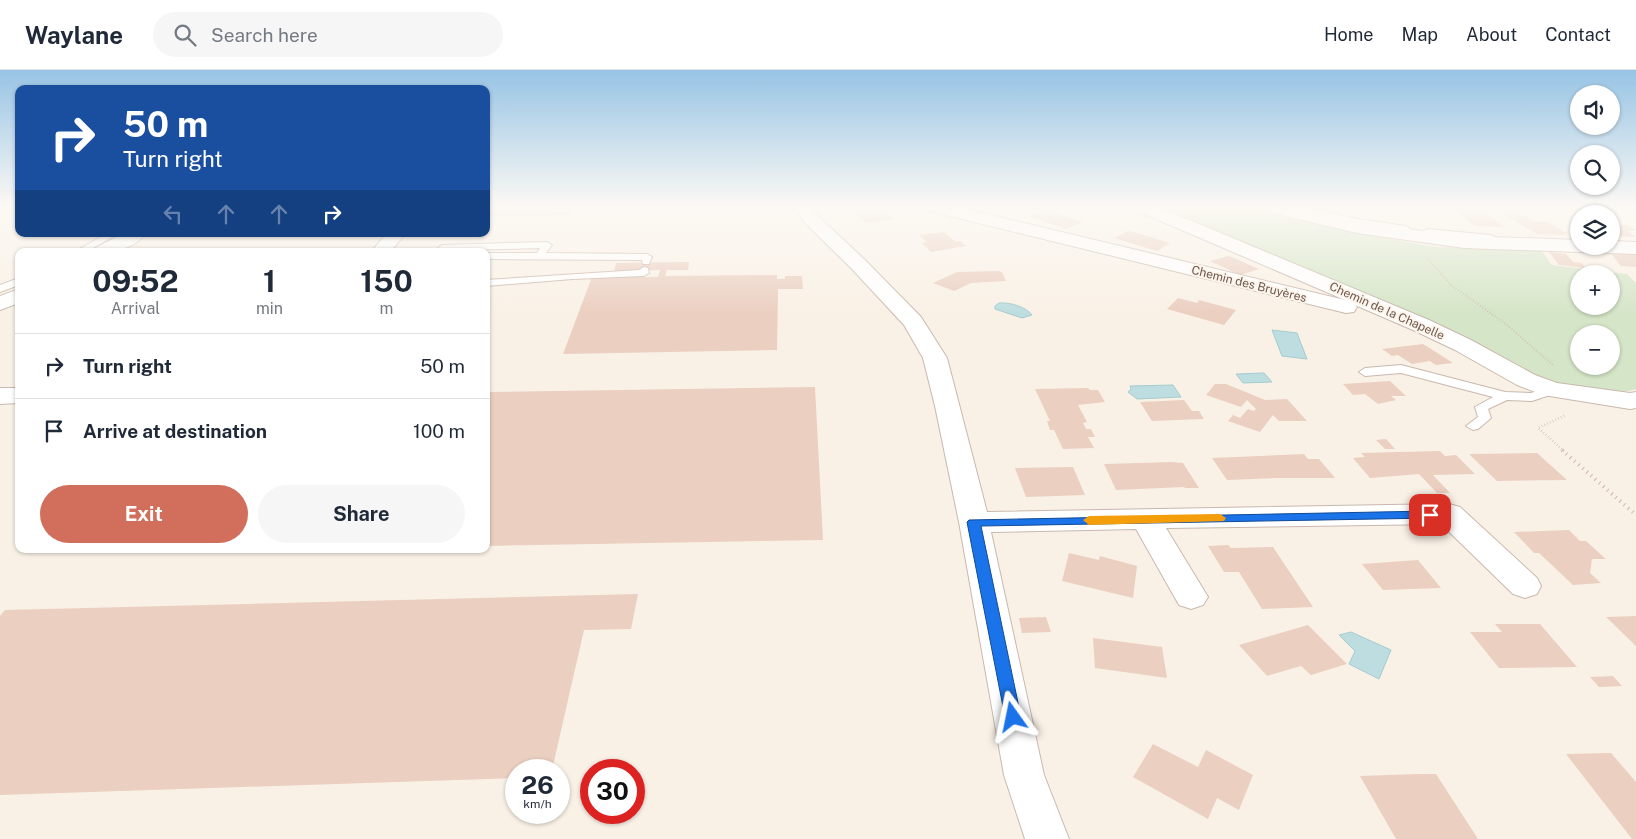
<!DOCTYPE html>
<html lang="en">
<head>
<meta charset="utf-8">
<style>
	:root { --surface:#fff; --page:#f6f6f7; --text:#1f2937; --muted:#747a83; --line:#e0e1e3; --accent:#d26f5c }
	body { margin:0; font-family:"Public Sans",sans-serif; background:var(--page); color:var(--text); height:100vh; display:flex; flex-direction:column; font-size:19px; white-space:nowrap }
	* { box-sizing:border-box; margin:0 }
	p { font-size:16px; color:var(--muted) }
	.icon { flex:none; width:28px; height:28px; fill:none; stroke:currentColor; stroke-width:2; stroke-linecap:round; stroke-linejoin:round }
	.map { position:relative; flex:1; overflow:hidden }
	.sheet { position:absolute; left:15px; top:178px; width:475px; height:305px; display:flex; flex-direction:column; background:var(--surface); border-radius:10px; box-shadow:0 1px 4px #0004 }
	.sheet>* { flex:none }
	.banner { position:absolute; left:15px; top:15px; width:475px; height:152px; border-radius:10px; box-shadow:0 1px 4px #0004; background:#1a4fa0; color:#fff; overflow:hidden }
	.tools { position:absolute; left:1570px; top:15px; display:grid; gap:10px }
	.tools a { display:grid; place-items:center; width:50px; height:50px; border-radius:50%; background:var(--surface); box-shadow:0 1px 4px #0004; font-size:25px }
	.speed { position:absolute; left:505px; top:689px; display:flex; gap:10px; font-size:25px; font-weight:700; text-align:center }
	.speed>* { display:grid; place-content:center; width:65px; height:65px; border-radius:50%; background:var(--surface); box-shadow:0 1px 4px #0004; line-height:1 }
	.speed small { font-size:12px; font-weight:400 }
	.speed .limit { border:8px solid #d22; background:#fff; color:#111 }
	.pin { position:absolute; display:grid; place-items:center; width:42px; height:42px; color:#fff; margin:-21px; border-radius:10px; box-shadow:0 2px 8px #0006 }
	.me { position:absolute; width:55px; margin:-28px; rotate:348deg; stroke-linejoin:round; filter:drop-shadow(0 0 4px #0008) }
	.turn { display:flex; align-items:center; gap:18px; height:105px; padding:0 25px; font-size:22px }
	.turn .icon { width:65px; height:65px; stroke-width:2.5 }
	.turn b { display:block; font-size:35px; line-height:42px }
	.lanes { display:flex; align-items:center; height:48px; padding:0 25px; background:#0003; justify-content:center; gap:25px; direction:ltr }
	.lanes .off { opacity:.35 }
	.eta { display:flex; justify-content:space-evenly; align-items:center; height:85px; text-align:center }
	.eta b { font-size:30px; font-weight:700; line-height:35px }
	.button { display:flex; gap:10px; margin-top:auto; padding:10px 25px }
	.button a { flex:1; height:58px; border-radius:30px; background:var(--accent); color:#fff; font-size:20px; font-weight:700; line-height:58px; text-align:center }
	.button a+a { background:var(--page); color:var(--text) }
	ul { padding:0; list-style:none }
	li { display:flex; align-items:center; gap:15px; height:65px; padding:0 25px; border-top:1px solid var(--line) }
	li div { flex:1 }
	li b { display:block; font-size:19px }
	li em { font-style:normal }
	header { display:flex; align-items:center; gap:30px; box-sizing:border-box; height:70px; padding:0 25px; background:var(--surface); border-bottom:1px solid var(--line) }
	header strong { font-size:24px }
	nav { display:flex; gap:28px; margin-inline-start:auto; font-size:18px }
	.search { width:350px; height:45px; background:var(--page); display:flex; align-items:center; gap:12px; box-sizing:border-box; padding:0 18px; border-radius:28px; color:var(--muted); font-size:19px }
	.map>svg:first-child { display:block }
	.green { fill:#d5e5c7; fill-rule:evenodd }
	.water { fill:#bddde0; stroke:#a5ccd0 }
	.building { fill:#ebcfc1 }
	.lines { fill:none; stroke-linecap:round; stroke-linejoin:round }
	.lane-casing { stroke:#c9b8ae; stroke-width:2 }
	.street-casing { stroke:#c9b8ae; stroke-width:2 }
	.secondary-casing { stroke:#cdbaaf; stroke-width:2 }
	.path-far1 { stroke:#cfb3a5; stroke-width:2.5; stroke-dasharray:0.5 2.5; stroke-linecap:butt }
	.path { stroke:#cfb3a5; stroke-width:4; stroke-dasharray:1 4.5; stroke-linecap:butt }
	.lane { fill:#fff; fill-rule:evenodd }
	.street { fill:#fff; fill-rule:evenodd }
	.secondary { fill:#fff; fill-rule:evenodd }
	.route { fill:#1a73e8; stroke:#114b97 }
	.slow { fill:#f59e0b }
	.labels { text-anchor:middle; dominant-baseline:central; stroke-width:4; stroke-linejoin:round; paint-order:stroke }
	.far-street-label { font-size:12px; fill:#6f584e; stroke:#fcf5ec }
</style>
</head>
<body>
<header>
<strong>Waylane</strong>
<div class="search"><svg class="icon" aria-label="search" viewBox="0 0 24 24"><circle cx="10" cy="10" r="6"/><path d="M15 15l6 6"/></svg>Search here</div>
<nav><a>Home</a><a>Map</a><a>About</a><a>Contact</a></nav>
</header>
<div class="map">
<svg width="1636" height="769" viewBox="0 0 1636 769">
	<rect width="100%" height="100%" fill="#f9f1e6"/>
	<path class="green" d="M1153,136H1250L1352,162L1435,177L1541,180L1552,195L1627,204L1636,213V319C1604,329 1558,314 1527,303ZM1579,204H1611V236H1579ZM1579,264H1611V296H1579Z"/>
	<path class="water" d="M999,233C1010,232 1026,237 1032,245L1022,248L995,239V236Z
		M1272,260L1297,263L1307,289L1282,286Z
		M1264,303L1272,312L1243,313L1236,304Z
		M1173,315L1181,327L1137,329L1128,322L1131,319L1130,316Z
		M1351,562L1391,580L1379,609L1349,594L1355,581L1339,565Z"/>
	<path class="building" d="M486,136H612V138H576L572,145L486,146Z
		M1449,136H1476L1505,157L1475,156Z
		M1489,136H1508L1535,152H1547L1567,163L1565,165L1537,164Z
		M881,137L892,144L888,145L894,149L866,153L852,142Z
		M1047,138L1057,141L1054,142L1083,152L1066,159L1028,146Z
		M1611,155H1627L1636,160L1627,161L1636,167L1611,166Z
		M1128,161L1138,163L1170,173L1157,181L1114,168Z
		M944,162L956,172L960,171L966,176L931,182L922,173L927,172L919,165Z
		M1609,181L1634,182L1636,184V197L1621,196Z
		M1549,182L1566,184L1573,192L1582,193L1585,198L1559,195Z
		M1229,186L1259,199L1240,205L1210,191Z
		M689,192L688,200H667L665,206L777,205V209H785V206H802L803,219H778L777,280L563,284L592,207H658L660,200L614,201L616,193Z
		M998,201L1002,202L1006,211L971,213L954,221L933,213L957,202Z
		M1178,228L1197,233L1199,230L1236,240L1224,255L1167,239Z
		M1423,274L1453,293L1436,295L1430,291L1412,294L1398,285L1392,286L1382,279Z
		M1390,311L1406,326H1391L1396,330L1378,334L1365,324L1353,325L1343,314Z
		M1215,314H1226L1265,330L1287,329L1307,351H1279L1273,345L1260,362L1228,351L1233,345L1240,348L1248,339L1254,341L1256,339L1247,330L1241,337L1206,325Z
		M815,317L823,470L486,476V322Z
		M1088,318L1090,320H1098L1105,332L1078,335L1087,352L1083,353L1086,359H1091L1095,367H1088L1094,378L1063,379L1054,360H1050L1047,351H1050L1035,319Z
		M1184,330L1192,341H1199L1204,349L1152,351L1140,332Z
		M1386,369L1395,379H1385L1376,370Z
		M1440,381L1445,386L1456,385L1475,404L1433,405L1450,423H1437L1419,404L1370,408L1353,388L1365,387L1361,383Z
		M1537,383L1567,410L1497,411L1469,384Z
		M1304,384L1308,389H1319L1335,408H1277L1227,410L1212,388Z
		M1171,392L1183,393L1199,418H1185L1184,417L1116,420L1104,394Z
		M1073,397L1085,425L1026,427L1015,398Z
		M1569,460L1580,471H1586L1606,489H1592L1590,503L1601,513L1573,515L1539,483H1534L1514,462Z
		M1228,475L1231,478L1273,477L1313,537L1262,539L1239,502H1224L1208,476Z
		M191,479H289V480L188,482Z
		M1069,483L1099,490L1100,486L1137,496L1133,528L1062,511Z
		M1418,490L1441,518L1383,520L1362,494Z
		M638,524L631,559L584,560L552,700H516V708L0,725V546L5,540Z
		M1636,546V576L1606,547Z
		M1046,547L1051,562L1022,563L1019,548Z
		M1495,554H1540L1577,597L1499,598L1470,562H1502Z
		M1308,555L1347,594L1311,605L1301,596L1267,606L1239,575Z
		M1093,568L1162,577L1167,608L1095,598Z
		M1613,606L1622,616L1599,617L1590,607Z
		M1153,674L1198,697L1206,680L1253,705L1239,740L1217,728L1208,749L1133,707Z
		M1611,683L1636,712V769H1632L1566,684Z
		M1417,704H1436L1478,769H1396L1360,706Z"/>
	<g class="lines">
		<g class="lane-casing">
			<path id="lane" d="M1307,138L1358,149L1406,156L1411,159L1406,162L1358,155L1304,143V139Z
				M1427,159L1491,165L1496,168L1491,171L1424,164L1422,162Z
				M106,164H117L88,181H76Z
				M547,172L552,175L546,183L647,184L652,187L649,194H643L642,190L486,189V183H537L540,178L434,181L442,175Z
				M644,197L648,198L649,203L644,206L572,209L486,216V210L639,200Z
				M19,208V215L0,222V215Z
				M1401,295L1505,322L1531,323L1552,316L1558,320L1556,323L1532,331L1507,330L1488,339L1491,348L1478,359L1473,360L1466,356L1478,347L1475,337L1493,327L1401,303L1365,306L1359,302L1365,298Z"/>
		</g>
		<g class="street-casing">
			<path id="street" d="M793,136H811L817,145L865,190L921,247L947,288L987,442L1449,434L1460,437L1537,508L1541,516L1537,524L1525,528L1513,524L1441,454L1166,458L1208,527L1203,535L1191,539L1179,535L1136,459L991,462L1044,705L1069,769H1025L1004,705L959,452L935,336L923,288L904,255L851,198L805,153Z
				M923,136H953L1345,230L1135,140L1133,136H1156L1429,250L1471,270L1535,305L1557,313L1630,323L1636,322V338L1630,339L1543,325L1517,315L1455,280L1413,260L1355,235L1357,237L1354,242L1346,243L925,140Z
				M386,164H405L391,181H372Z
				M0,318H19V333L0,334Z"/>
		</g>
		<g class="secondary-casing">
			<path id="secondary" d="M1259,136H1289L1357,153L1464,166L1579,170V176H1611V171L1636,172V184L1464,178L1357,163L1261,140Z
				M123,164H145C134,180 111,182 94,181L97,177Z
				M19,219V233L0,240V226Z"/>
		</g>
		<path class="path-far1" d="M1427,188L1451,215L1507,255L1553,295
			M1564,381L1538,358L1566,345"/>
		<path class="path" d="M1562,380L1636,445"/>
		<use href="#lane" class="lane"/>
		<use href="#street" class="street"/>
		<use href="#secondary" class="secondary"/>
	</g>
	<linearGradient id="sky" x2="0" y2="1"><stop stop-color="#97c4e5"/><stop offset="0.56" stop-color="#fcf9f4"/><stop offset="1" stop-color="#fcf9f4" stop-opacity="0"/></linearGradient>
	<rect width="1636" height="244" fill="url(#sky)"/>
	<path class="route" d="M1430,441L1434,442L1436,445L1434,448L981,456L1021,647L1018,651L1013,653L1007,651L1005,647L967,452L969,450Z"/>
	<path class="slow" d="M1220,444L1226,448L1224,451L1089,455L1083,450L1089,446Z"/>
	<g class="labels">
		<g class="far-street-label">
			<text transform="translate(1249 214) rotate(14)">Chemin des Bruyères</text>
			<text transform="translate(1387 241) rotate(24)">Chemin de la Chapelle</text>
		</g>
	</g>
</svg>
<div class="tools">
<a><svg class="icon" aria-label="sound" viewBox="0 0 24 24"><path d="M4 9h4l5-4v14l-5-4H4zM17 9q2 3 0 6"/></svg></a>
<a><svg class="icon" aria-label="search" viewBox="0 0 24 24"><circle cx="10" cy="10" r="6"/><path d="M15 15l6 6"/></svg></a>
<a><svg class="icon" aria-label="layers" viewBox="0 0 24 24"><path d="M12 4l9 5-9 5-9-5zM3 14l9 5 9-5"/></svg></a>
<a>+</a>
<a>−</a>
</div>
<div class="speed"><div>26<small>km/h</small></div><div class="limit">30</div></div>
<div class="pin" style="left:1430px;top:445px;background:#d93025"><svg class="icon" aria-label="arrive" viewBox="0 0 24 24"><path d="M6 21V4h12l-3 4 3 4H6"/></svg></div>
<svg class="me" style="left:1013px;top:647px" viewBox="-20 -20 40 40"><path d="M0-17L14 15 0 8-14 15z" fill="#1a73e8" stroke="#fff" stroke-width="4"/></svg>
<div class="banner">
<div class="turn"><svg class="icon" aria-label="right" viewBox="0 0 24 24"><path d="M7 20v-9h11M14 6l5 5-5 5"/></svg><div><b>50 m</b>Turn right</div></div>
<div class="lanes"><svg class="icon off" aria-label="left" viewBox="0 0 24 24"><path d="M17 20v-9H6M10 6l-5 5 5 5"/></svg><svg class="icon off" aria-label="ahead" viewBox="0 0 24 24"><path d="M12 20V5M6 11l6-6 6 6"/></svg><svg class="icon off" aria-label="ahead" viewBox="0 0 24 24"><path d="M12 20V5M6 11l6-6 6 6"/></svg><svg class="icon" aria-label="right" viewBox="0 0 24 24"><path d="M7 20v-9h11M14 6l5 5-5 5"/></svg></div>
</div>
<section class="sheet">
<div class="eta">
<div><b>09:52</b><p>Arrival</p></div>
<div><b>1</b><p>min</p></div>
<div><b>150</b><p>m</p></div>
</div>
<ul>
<li><svg class="icon" aria-label="right" viewBox="0 0 24 24"><path d="M7 20v-9h11M14 6l5 5-5 5"/></svg><div><b>Turn right</b></div><em>50 m</em></li>
<li><svg class="icon" aria-label="arrive" viewBox="0 0 24 24"><path d="M6 21V4h12l-3 4 3 4H6"/></svg><div><b>Arrive at destination</b></div><em>100 m</em></li>
</ul>
<div class="button"><a>Exit</a><a>Share</a></div>
</section>
</div>
</body>
</html>
